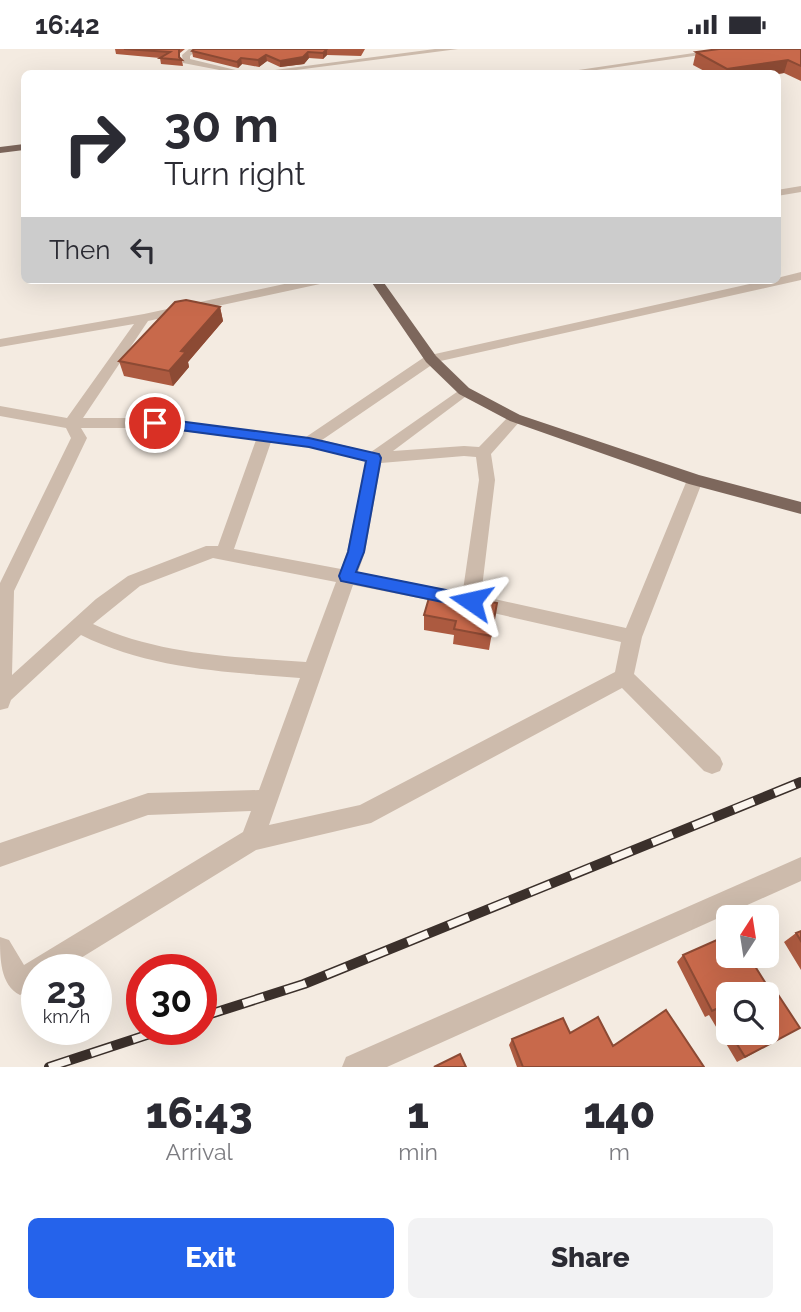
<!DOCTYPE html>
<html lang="en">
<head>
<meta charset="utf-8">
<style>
	:root { --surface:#fff; --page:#f2f2f3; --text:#2b2b33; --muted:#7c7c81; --accent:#2563eb }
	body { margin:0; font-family:Raleway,sans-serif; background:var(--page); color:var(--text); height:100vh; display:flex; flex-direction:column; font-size:26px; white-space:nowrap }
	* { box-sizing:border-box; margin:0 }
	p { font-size:23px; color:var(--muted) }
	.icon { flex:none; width:38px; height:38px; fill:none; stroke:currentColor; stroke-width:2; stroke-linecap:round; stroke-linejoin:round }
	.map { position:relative; height:1018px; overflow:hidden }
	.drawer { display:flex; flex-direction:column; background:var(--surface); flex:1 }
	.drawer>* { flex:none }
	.top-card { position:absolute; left:21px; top:21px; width:760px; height:214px; border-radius:10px; box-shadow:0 7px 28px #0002; background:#fff; color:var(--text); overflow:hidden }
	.needle { width:46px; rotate:12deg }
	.fabs { position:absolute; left:716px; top:856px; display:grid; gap:14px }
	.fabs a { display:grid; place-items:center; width:63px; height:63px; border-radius:10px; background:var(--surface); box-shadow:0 7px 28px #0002; font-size:35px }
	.speed { position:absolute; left:21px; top:905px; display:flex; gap:14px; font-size:35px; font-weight:700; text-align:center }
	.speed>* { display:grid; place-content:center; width:91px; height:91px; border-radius:50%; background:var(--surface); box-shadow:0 7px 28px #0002; line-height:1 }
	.speed small { font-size:18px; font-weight:400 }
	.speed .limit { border:10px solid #d22; background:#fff; color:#111 }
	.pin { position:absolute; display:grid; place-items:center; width:60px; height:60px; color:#fff; margin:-30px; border:4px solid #fff; border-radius:50%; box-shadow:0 2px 7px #0007 }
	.me { position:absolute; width:77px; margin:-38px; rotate:281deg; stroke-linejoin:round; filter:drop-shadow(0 0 5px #0008) }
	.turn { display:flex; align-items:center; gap:24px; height:147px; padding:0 28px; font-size:32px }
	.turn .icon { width:91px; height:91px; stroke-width:2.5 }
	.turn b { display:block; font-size:49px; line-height:60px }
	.then { display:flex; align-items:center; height:66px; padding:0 28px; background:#0003; gap:14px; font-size:26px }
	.eta { display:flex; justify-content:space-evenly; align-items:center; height:119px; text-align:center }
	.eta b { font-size:42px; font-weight:800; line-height:49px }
	.cta { display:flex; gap:14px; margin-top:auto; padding:14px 28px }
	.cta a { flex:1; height:80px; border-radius:10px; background:var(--accent); color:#fff; font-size:28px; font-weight:800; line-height:80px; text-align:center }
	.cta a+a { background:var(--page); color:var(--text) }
	.status { display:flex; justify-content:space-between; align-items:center; height:49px; padding:0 35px; background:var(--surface); direction:ltr }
	.status svg { height:19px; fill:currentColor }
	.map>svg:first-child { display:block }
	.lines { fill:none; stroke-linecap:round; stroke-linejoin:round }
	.minor { fill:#cdbbac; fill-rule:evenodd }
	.major { fill:#7d675c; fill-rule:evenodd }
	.rail-casing { stroke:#3b302b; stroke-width:10 }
	.rail { stroke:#fbf5ee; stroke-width:7; stroke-dasharray:22; stroke-linecap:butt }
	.wall { fill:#ac5a40; fill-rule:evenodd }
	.shaded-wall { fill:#8c4a34 }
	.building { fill:#c8694b; stroke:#8c4a34; stroke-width:2 }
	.route { fill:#2563eb; stroke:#184099; stroke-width:2 }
</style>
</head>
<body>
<div class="status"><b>16:42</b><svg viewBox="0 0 49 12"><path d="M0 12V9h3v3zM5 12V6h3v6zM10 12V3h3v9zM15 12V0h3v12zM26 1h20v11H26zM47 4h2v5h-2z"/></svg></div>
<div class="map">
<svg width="801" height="1018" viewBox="0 0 801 1018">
	<rect width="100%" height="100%" fill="#f4ebe1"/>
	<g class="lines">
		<path class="minor" d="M189,0H198L190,7V10L248,24H235L183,14L182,6Z
			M435,0H458L273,24H253Z
			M721,0H742L576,24H558Z
			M801,137V143L777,147V141Z
			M801,223V231L436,313L322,391L371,403L464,338L471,342L469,345L393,402L464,397L479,398L510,366H520L522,369L520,372L491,405L495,431L481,547L626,579L687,431L689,427H701L703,431L642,588L634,625L720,708L723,715L720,722L712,725L704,722L622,639L371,774L256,801L63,920H37V937L20,946C0,936 0,909 0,888L9,891L24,916L243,783L251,762L148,766L0,818V794L148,744L259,741L300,629C226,623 149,620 81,586L11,651L8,659L0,661V534L71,389L66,379L0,367V357L67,369L134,275L0,298V290L144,265L303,231H326L320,235L148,272L83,369H155L306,388L426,307L767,231H777V229ZM81,379H155L256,391L218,497H206L128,527L96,550L12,626L14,542L87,389ZM271,393L309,398L366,412L347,503L341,520L234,500ZM464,407L476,408L479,431L462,548L454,542L358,523L365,503L381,414ZM213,509L336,533L306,613C235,608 159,606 93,575L140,537ZM353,536L454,556L462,551L465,557L471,559L621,593L615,623L360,756L269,776Z
			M801,808V832L387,1018H342L346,1008Z"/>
		<path class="major" d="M24,95V101L0,104V98Z
			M370,231H382L436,307L469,339L520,366L699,426L801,453V465L689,435L510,372L459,345L426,313Z"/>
		<g class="rail-casing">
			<path id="rail" d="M201,968L304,935L801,733
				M49,1018L165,980"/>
		</g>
		<use href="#rail" class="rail"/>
	</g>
	<path class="wall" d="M115,0H185L180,4V9L182,11L183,17L161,15L160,9L116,5Z
		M194,0H365L361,7L327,6L323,10L309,9L304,15L280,18L267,12L259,18L242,15L238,19L193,8L192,2Z
		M801,0V32L784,24L777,25L708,24L693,16L696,3Z
		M220,258L223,272L188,313L189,318L173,337L124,327L119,312Z
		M497,554L489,601L453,595L454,586L424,581V566Z
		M801,882V921L784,893L796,884Z
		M683,906L773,946L800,979L737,1013L709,966L705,968L677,913ZM728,945L766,984H728Z
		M570,984L613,997L704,1018H517L509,996L512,990Z"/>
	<path class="shaded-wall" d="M327,0V6L323,10V4Z
		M308,3L309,9L304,15L280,18V12Z
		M266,6L267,12L259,18L258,11Z
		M241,9L242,15L238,19L237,13Z
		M788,11L784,24L777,25L726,24L727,20Z
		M220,258L223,272L188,313L189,318L173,337L169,322L181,302Z"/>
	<path class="building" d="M124,0H179V8L182,11L160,9L170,3Z
		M194,0H327L323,4L308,3L303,8L280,12L266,6L258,11L241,9L237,13L192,2Z
		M719,0H801V17L788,11L727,20L696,3Z
		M186,251L220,258L181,302L186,303L169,322L119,312L175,253Z
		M431,542L497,554L491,587L454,580L456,572L424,566Z
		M801,882V892L796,884Z
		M728,886V906H748L773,946L777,944L800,979L745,1008L730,984H766V945H728V980L716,960L712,962L683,906Z
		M666,961L704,1018H523L512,990L563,969L570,984L598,968L613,997Z
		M460,1005L466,1018H434Z"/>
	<path class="route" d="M155,369L309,389L379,405L381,409L364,503L356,523L471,546L477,548L479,552L477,557L471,559L341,532L339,527L348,503L366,412L309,398L150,377V371Z"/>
</svg>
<div class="fabs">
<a><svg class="needle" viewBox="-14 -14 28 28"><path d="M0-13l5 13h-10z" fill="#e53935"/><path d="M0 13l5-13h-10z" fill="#7c7c81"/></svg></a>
<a><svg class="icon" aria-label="search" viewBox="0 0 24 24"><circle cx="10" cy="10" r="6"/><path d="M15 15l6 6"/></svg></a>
</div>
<div class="speed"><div>23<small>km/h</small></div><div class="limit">30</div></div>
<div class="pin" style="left:155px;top:374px;background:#d93025"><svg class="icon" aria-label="arrive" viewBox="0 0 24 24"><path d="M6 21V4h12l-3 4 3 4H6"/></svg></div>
<svg class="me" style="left:471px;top:552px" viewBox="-20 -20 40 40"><path d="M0-17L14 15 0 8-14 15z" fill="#2563eb" stroke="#fff" stroke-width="4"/></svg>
<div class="top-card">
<div class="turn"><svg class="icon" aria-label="right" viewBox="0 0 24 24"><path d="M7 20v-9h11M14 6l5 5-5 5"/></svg><div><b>30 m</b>Turn right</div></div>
<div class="then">Then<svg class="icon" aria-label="left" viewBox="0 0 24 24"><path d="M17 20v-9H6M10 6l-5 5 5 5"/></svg></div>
</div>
</div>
<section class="drawer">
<div class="eta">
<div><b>16:43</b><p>Arrival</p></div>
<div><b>1</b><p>min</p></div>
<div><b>140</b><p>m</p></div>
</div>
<div class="cta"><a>Exit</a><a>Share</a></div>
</section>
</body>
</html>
